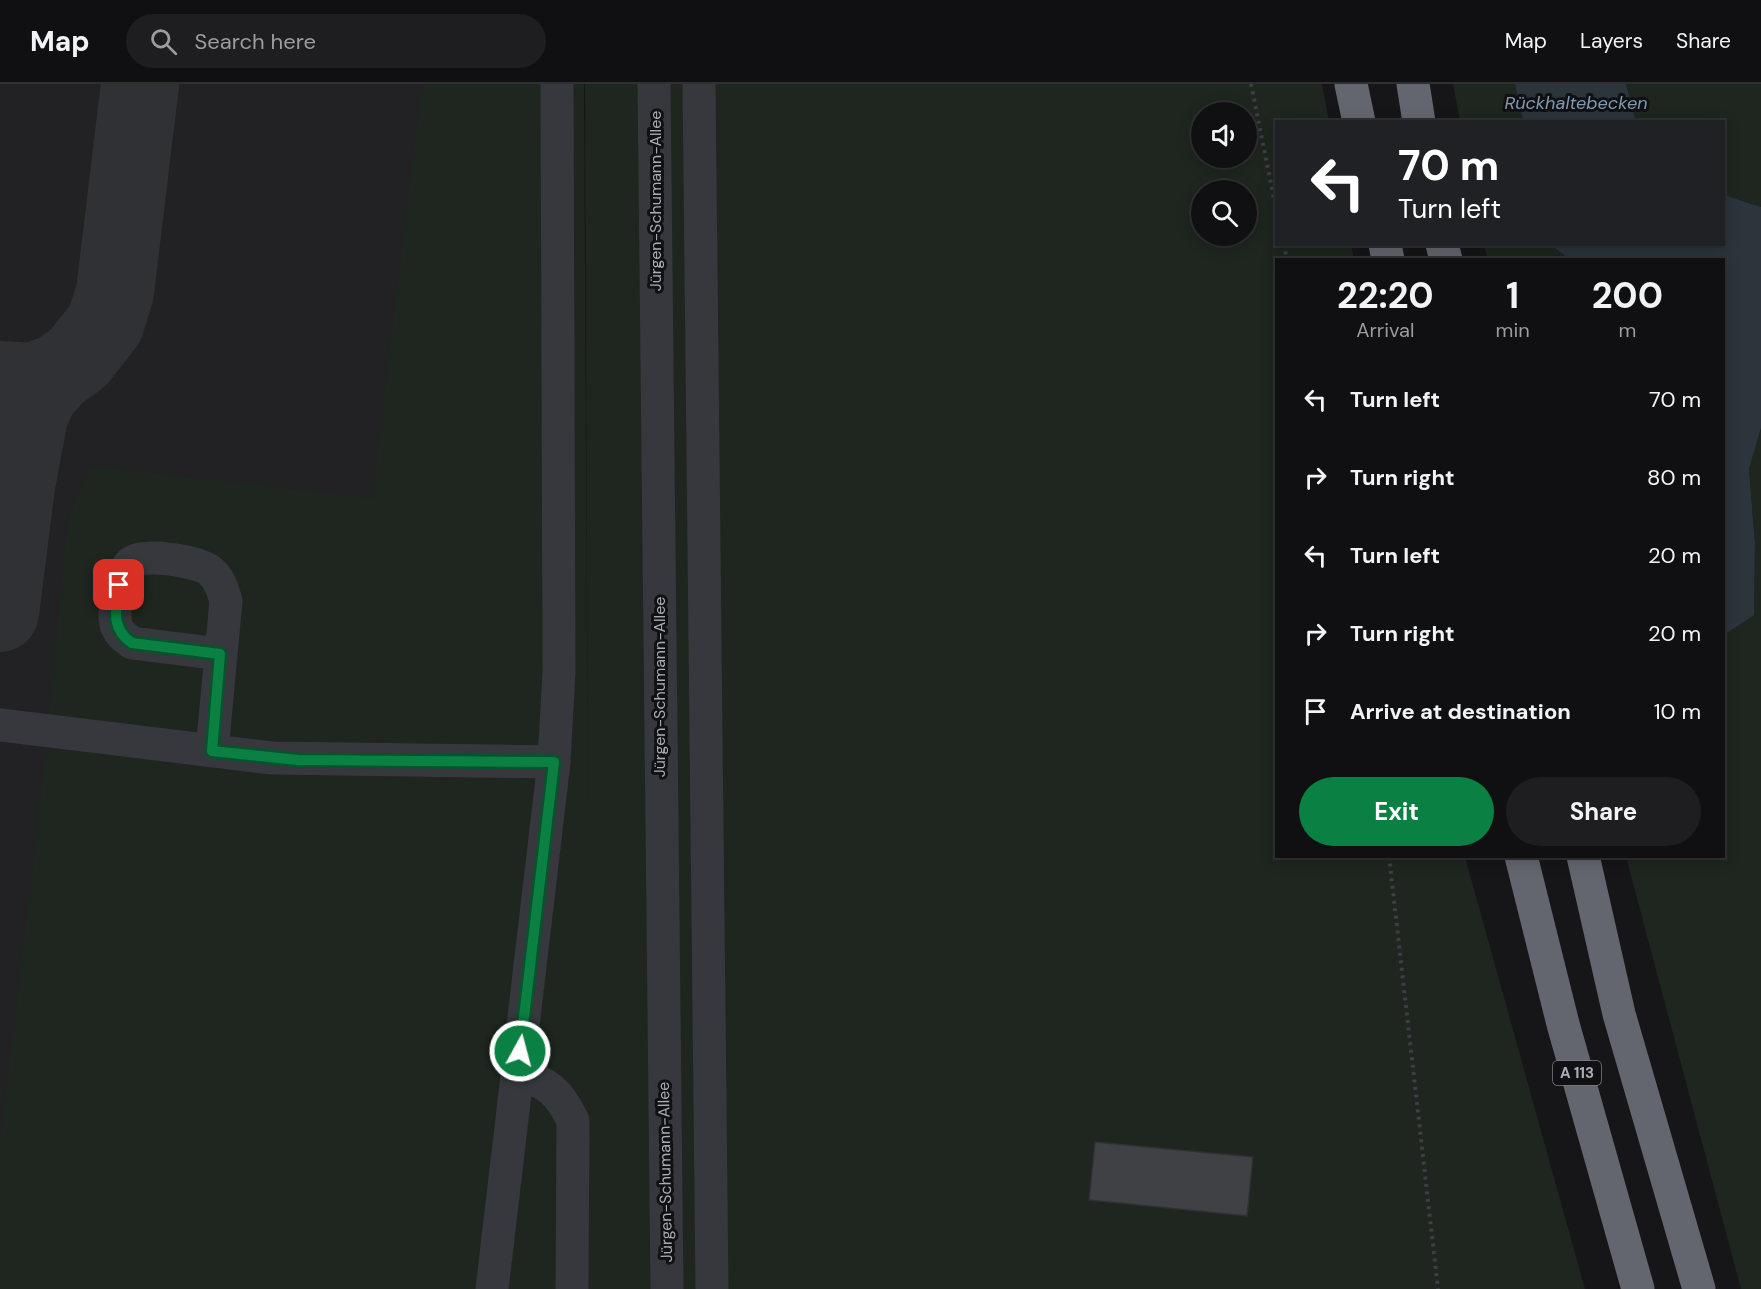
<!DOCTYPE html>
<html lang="en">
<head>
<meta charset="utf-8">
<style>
	:root { --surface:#101012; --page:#1e1e20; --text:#f1f3f6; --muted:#9c9d9f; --line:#303032; --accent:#0b8043 }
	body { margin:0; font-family:"DM Sans",sans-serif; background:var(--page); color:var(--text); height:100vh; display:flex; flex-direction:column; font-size:22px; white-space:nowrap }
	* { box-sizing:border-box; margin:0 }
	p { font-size:20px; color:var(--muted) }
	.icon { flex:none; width:33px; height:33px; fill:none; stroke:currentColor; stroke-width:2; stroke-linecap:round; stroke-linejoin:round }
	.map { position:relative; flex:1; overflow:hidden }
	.sheet { position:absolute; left:1275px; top:174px; width:450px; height:600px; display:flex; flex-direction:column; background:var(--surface); border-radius:0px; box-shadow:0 3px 15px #0003,0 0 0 2px var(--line) }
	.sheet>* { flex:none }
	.banner { position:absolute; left:1275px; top:36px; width:450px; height:126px; border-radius:0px; box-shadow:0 3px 15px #0003,0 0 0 2px var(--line); background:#202124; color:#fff; overflow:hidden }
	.buttons { position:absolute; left:1191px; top:18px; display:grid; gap:12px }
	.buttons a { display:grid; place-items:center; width:66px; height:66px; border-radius:50%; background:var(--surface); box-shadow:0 3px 15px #0003,0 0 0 2px var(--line); font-size:30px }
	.pin { position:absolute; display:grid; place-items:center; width:51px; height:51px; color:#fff; margin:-26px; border-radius:12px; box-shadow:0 3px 9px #0006 }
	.me { position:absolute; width:66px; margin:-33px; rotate:7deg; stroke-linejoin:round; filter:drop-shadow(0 0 4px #0008) }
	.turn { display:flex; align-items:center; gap:21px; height:126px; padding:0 24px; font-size:27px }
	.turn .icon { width:78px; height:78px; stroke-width:2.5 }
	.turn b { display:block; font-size:42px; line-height:51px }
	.eta { display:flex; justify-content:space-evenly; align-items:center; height:102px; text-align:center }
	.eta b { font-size:36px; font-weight:700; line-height:42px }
	.action { display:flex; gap:12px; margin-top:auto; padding:12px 24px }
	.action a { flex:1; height:69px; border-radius:36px; background:var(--accent); color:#fff; font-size:24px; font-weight:700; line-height:69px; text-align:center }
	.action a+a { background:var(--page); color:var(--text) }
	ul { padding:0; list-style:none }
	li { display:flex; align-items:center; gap:18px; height:78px; padding:0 24px }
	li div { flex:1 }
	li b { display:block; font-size:22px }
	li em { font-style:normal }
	header { display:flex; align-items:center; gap:36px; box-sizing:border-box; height:84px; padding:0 30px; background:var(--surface); border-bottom:2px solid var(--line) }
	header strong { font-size:28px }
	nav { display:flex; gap:33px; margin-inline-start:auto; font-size:21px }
	.search { width:420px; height:54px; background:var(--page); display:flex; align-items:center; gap:15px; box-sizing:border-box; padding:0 21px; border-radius:33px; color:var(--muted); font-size:22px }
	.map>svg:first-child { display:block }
	.built { fill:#222225 }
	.green { fill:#1e261f; fill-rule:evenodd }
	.water { fill:#2c353c }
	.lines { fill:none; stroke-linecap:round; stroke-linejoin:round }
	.taxiway { stroke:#303135; stroke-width:78 }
	.building { fill:#404145; stroke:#303034; stroke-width:1.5 }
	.path { stroke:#3d3f44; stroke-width:4; stroke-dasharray:3 4.5; stroke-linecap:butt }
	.minor { stroke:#37383d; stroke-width:33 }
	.highway { stroke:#63666e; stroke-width:33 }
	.route-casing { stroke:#07532c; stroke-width:15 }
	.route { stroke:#0b8043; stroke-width:10 }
	.labels { text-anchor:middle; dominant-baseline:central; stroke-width:6; stroke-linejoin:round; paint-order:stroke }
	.shield { fill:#111113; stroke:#7b7e86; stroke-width:1.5 }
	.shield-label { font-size:15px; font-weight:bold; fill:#a8adb8 }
	.street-label { font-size:16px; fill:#a8adb8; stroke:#111113 }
	.water-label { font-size:18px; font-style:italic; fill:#7f9bb3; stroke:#111113 }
</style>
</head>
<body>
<header>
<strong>Map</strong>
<div class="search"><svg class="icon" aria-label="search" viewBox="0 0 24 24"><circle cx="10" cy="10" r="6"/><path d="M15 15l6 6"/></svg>Search here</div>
<nav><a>Map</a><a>Layers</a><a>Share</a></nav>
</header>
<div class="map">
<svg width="1761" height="1205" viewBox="0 0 1761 1205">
	<rect width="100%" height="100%" fill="#161618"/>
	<path class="built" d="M0,0H578L0,1205Z"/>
	<path class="green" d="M422,0H584L588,734L585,0H1322L1329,37L1276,38V160L1351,161L1354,175L1276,176V772L1465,773L1585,1205H0V1059L41,713L68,436L90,382L372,414ZM1202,28H1246V74H1202ZM1202,106H1246V152H1202Z
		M1453,0H1515L1523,37H1460Z
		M1626,0H1761V123L1724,111V38L1636,37Z
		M1484,161H1551L1569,175H1488Z
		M1761,344V1205H1741L1626,773L1724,772V551L1754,530L1755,459L1749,385Z"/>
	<path class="water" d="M1515,0H1626L1636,37H1523Z
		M1724,111L1761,123V344L1749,385L1755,459L1754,531L1724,551V176L1569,175L1551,161L1724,160Z"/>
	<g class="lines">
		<path class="taxiway" d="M0,296L32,298L57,289L78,274L105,240L115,208L140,0
			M0,529L16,402L29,332L39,309L57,289"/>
	</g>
	<path class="building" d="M1095,1058L1253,1073L1247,1132L1089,1116Z"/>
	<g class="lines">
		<path class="path" d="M1251,0L1276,125
			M1284,160L1287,176
			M1389,772L1438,1205"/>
		<path class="minor" d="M654,0L667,1205
			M699,0L712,1205
			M0,641L272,674L554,678
			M212,667L226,517C223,506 219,493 209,486C196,477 145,469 132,478C120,486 111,529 117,543C120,551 126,554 132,559L220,570
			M517,989C548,999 559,1007 573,1037L572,1205
			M492,1205L554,678L559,587L557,0"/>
		<path class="highway" d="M1351,0L1359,38
			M1413,0L1419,38
			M1385,160L1388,176
			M1442,160L1446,176
			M1521,772L1563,940L1638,1205
			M1583,772L1619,930L1699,1205"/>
	</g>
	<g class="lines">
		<g class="route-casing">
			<path id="route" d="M119,501C116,525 110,544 132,559L220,570L212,667L298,676L554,678L520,967"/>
		</g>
		<use href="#route" class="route"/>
	</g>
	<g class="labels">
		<rect class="shield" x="1553" y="977" width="48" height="24" rx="4.5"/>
		<g class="shield-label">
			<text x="1577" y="989">A 113</text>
		</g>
		<g class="street-label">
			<text transform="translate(655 117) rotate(-90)">Jürgen-Schumann-Allee</text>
			<text transform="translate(659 603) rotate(-90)">Jürgen-Schumann-Allee</text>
			<text transform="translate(665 1088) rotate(-91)">Jürgen-Schumann-Allee</text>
		</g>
		<g class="water-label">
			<text x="1576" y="19">Rückhaltebecken</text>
		</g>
	</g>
</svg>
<div class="buttons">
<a><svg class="icon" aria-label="sound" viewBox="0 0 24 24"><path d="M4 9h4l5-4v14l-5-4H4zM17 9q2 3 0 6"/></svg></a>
<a><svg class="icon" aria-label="search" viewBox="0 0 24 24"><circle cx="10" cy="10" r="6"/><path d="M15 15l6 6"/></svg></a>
</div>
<div class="pin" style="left:119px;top:501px;background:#d93025"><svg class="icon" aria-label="arrive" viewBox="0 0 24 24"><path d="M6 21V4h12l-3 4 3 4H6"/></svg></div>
<svg class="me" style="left:520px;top:967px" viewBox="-20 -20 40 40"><circle r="17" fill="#0b8043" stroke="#fff" stroke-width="3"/><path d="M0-11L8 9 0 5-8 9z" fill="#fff"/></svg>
<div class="banner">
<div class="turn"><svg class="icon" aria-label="left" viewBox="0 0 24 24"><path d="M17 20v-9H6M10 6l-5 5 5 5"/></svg><div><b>70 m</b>Turn left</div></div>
</div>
<section class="sheet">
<div class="eta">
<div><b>22:20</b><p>Arrival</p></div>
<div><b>1</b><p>min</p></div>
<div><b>200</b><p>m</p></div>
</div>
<ul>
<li><svg class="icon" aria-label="left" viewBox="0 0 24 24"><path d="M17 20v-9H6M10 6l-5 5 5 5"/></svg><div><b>Turn left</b></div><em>70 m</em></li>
<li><svg class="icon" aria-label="right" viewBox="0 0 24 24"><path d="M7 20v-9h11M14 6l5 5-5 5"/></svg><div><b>Turn right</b></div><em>80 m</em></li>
<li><svg class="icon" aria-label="left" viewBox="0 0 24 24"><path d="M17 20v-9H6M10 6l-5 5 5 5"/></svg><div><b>Turn left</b></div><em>20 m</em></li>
<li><svg class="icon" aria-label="right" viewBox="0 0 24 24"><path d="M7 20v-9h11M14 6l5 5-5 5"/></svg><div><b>Turn right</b></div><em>20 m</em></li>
<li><svg class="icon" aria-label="arrive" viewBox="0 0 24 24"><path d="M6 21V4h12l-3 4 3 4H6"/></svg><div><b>Arrive at destination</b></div><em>10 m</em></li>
</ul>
<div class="action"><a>Exit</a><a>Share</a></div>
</section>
</div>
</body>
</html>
